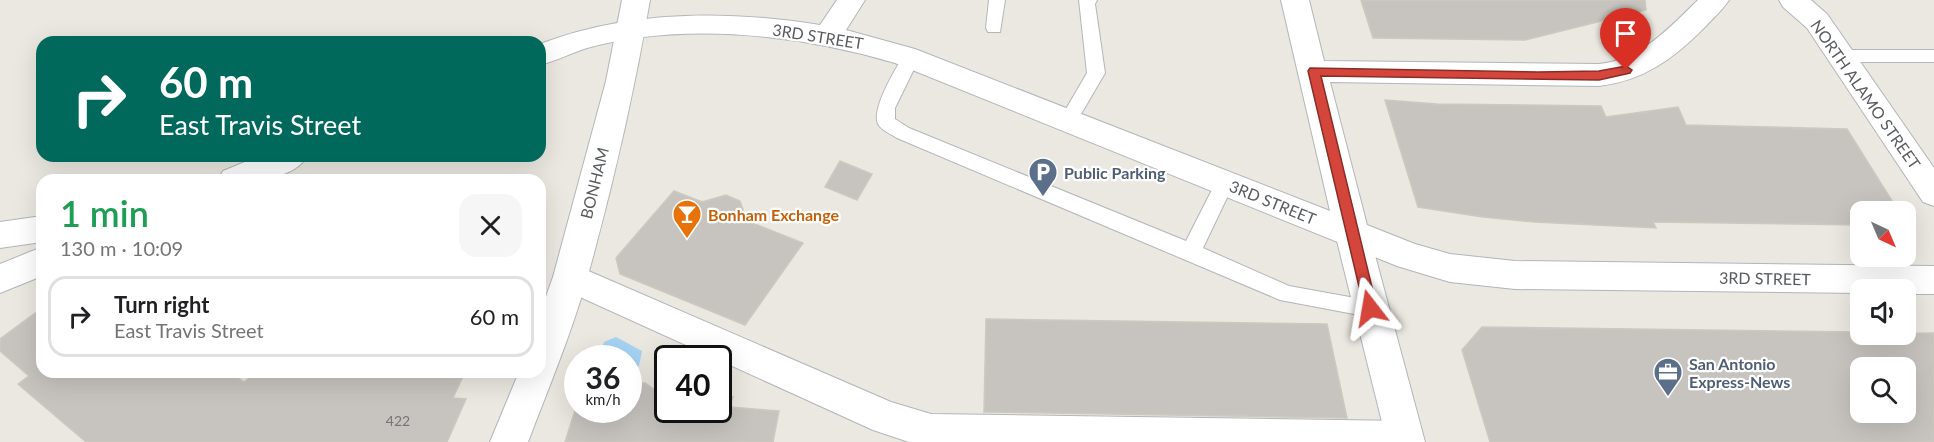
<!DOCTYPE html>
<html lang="en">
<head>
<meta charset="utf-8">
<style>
	:root { --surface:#fff; --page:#f6f6f6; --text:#202124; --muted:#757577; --line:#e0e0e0 }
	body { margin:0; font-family:Lato,sans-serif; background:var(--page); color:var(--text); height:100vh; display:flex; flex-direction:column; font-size:22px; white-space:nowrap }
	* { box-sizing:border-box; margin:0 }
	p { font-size:20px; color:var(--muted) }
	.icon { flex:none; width:33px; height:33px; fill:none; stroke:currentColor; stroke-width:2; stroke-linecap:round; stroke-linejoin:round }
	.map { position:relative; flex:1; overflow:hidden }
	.panel { position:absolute; left:36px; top:174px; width:510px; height:204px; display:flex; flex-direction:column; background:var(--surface); border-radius:18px; box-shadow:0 6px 24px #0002 }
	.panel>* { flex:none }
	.hud { position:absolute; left:36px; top:36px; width:510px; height:126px; border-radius:18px; box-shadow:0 6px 24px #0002; background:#00695c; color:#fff; overflow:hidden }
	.needle { width:39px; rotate:136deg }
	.buttons { position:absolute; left:1850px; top:201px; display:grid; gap:12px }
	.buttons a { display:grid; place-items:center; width:66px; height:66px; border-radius:12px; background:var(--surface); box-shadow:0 6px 24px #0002; font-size:30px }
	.speed { position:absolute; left:564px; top:345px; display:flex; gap:12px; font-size:30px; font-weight:700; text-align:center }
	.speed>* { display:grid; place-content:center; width:78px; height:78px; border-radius:50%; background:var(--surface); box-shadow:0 6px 24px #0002; line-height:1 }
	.speed small { font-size:15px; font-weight:400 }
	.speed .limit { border:3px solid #111; border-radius:9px; background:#fff; color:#111 }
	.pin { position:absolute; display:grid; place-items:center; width:51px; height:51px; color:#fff; margin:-62px -26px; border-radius:50% 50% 50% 0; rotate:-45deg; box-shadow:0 0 6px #0007 }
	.pin .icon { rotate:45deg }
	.me { position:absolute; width:66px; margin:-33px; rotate:346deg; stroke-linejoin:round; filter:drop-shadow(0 0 4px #0008) }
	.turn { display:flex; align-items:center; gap:21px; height:126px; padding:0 24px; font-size:27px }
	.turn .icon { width:78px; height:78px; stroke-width:2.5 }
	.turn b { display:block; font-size:42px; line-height:51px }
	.round { display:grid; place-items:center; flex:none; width:63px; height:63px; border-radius:18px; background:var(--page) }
	.summary { display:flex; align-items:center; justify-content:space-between; height:102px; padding:0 24px }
	h1 { font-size:36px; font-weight:600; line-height:45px; color:#1e9e55 }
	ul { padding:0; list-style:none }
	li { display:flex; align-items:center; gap:18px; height:81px; margin:0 12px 9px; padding:0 12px; border:3px solid var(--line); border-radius:18px }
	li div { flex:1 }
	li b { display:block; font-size:22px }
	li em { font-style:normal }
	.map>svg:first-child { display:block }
	.water { fill:#a6d4f4 }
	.building { fill:#c7c4bf; stroke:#cec9bf; stroke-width:1.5; fill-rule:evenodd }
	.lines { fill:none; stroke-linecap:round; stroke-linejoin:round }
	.service-casing { stroke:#b3b6b9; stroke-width:2 }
	.minor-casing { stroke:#b3b6b9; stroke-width:2 }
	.tertiary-casing { stroke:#b3b6b9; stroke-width:2 }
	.secondary-casing { stroke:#b2b5b9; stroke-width:2 }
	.service { fill:#fff; fill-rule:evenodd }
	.minor { fill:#fff; fill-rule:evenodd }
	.tertiary { fill:#fff; fill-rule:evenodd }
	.secondary { fill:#fff; fill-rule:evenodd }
	.route { fill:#d4453c; stroke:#8a2d27; stroke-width:1.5 }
	.labels { text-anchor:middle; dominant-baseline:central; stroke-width:4.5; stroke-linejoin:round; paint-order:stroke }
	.number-label { font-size:14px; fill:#747677 }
	.street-label { font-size:16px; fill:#595c5f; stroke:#fff }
	.service-label { font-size:16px; font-weight:bold; fill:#4e5e75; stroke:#fff; text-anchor:start }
	.food-label { font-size:16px; font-weight:bold; fill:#c56008; stroke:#fff; text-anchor:start }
</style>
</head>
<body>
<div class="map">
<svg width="1934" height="442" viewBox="0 0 1934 442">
	<rect width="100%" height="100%" fill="#eae8e0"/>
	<path class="water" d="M616,337L642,351L639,366H629L628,358H598L604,342Z"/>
	<path class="building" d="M1361,0H1645L1646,10L1525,40L1373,38Z
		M1385,100L1437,104L1601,106L1606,117L1678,107L1686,125L1847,129L1899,212H1860V225L1653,222L1656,228L1535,222L1483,217L1418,207Z
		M840,161L872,174L857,200L825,187Z
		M674,191L702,202L726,195L740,201L747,221L803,243L745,325L620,274L616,258Z
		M42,308V372H230L244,382L257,372H465L453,398L466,399L447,442H86L18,384L29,376L0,351V339Z
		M986,319L1327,324L1347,418L984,412Z
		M1482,327L1860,332V334L1934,333V442H1490L1462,350ZM1860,368H1905V412H1860Z
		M628,382L645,383L658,392L668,393V410H718V396L733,397L729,407L779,411L773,442H565L578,401V410H628Z"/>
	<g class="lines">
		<g class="service-casing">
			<path id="service" d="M989,0H1005L1000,32H988L986,28Z
				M1079,0H1097L1095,4L1105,73L1074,126L1068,128L1062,126L1059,121L1087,73Z
				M1842,50H1934V62H1842L1836,60L1833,56L1836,52Z
				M910,53L916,55L919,59L895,108V119L909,128L1186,241L1218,178L1225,176L1232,178L1234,183L1203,248L1289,286L1377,302L1380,308L1377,314L1370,317L1280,300L897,138C891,134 881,130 878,124C871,109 896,68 904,55Z"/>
		</g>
		<g class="minor-casing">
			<path id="minor" d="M570,263L891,402L931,414L1405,421L1418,427L1424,439L1423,442H909L873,430L558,287L553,277L558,267Z"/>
		</g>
		<g class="tertiary-casing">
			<path id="tertiary" d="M622,0H650C634,93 613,185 588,275C572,332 549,387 528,442H490L519,372H540V313L553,277L606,81Z
				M1352,220L1364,224L1369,233L1425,442H1387L1335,233L1340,224Z"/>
		</g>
		<g class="secondary-casing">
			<path id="secondary" d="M837,0H865L846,30L915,49L1330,211L1281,0H1309L1324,61L1599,64C1641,60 1669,28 1698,0H1729C1722,11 1712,19 1704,28C1673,59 1643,81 1599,86L1330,82L1367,225L1415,244L1450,254L1515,261L1934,266V294H1905V290H1860V293L1515,289L1450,282L1397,266L895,63C799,35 685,21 587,48C571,53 556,61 540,65V44C629,10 727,10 820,25Z
				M1779,0H1811L1827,14L1934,168V206L1923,202L1807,28L1783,7Z
				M259,156H307C292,183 245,180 218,180L223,171Z
				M42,216V242L0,248V222Z
				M42,247V276L0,293V264Z"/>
		</g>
		<use href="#service" class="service"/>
		<use href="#minor" class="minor"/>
		<use href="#tertiary" class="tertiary"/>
		<use href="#secondary" class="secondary"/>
	</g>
	<path class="route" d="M1626,66L1632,70L1630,73L1599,80L1321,76L1377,308L1375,312L1370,314L1365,312L1308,71L1310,68L1538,72L1599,71Z"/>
	<defs>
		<g id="parking-pin" transform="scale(1.5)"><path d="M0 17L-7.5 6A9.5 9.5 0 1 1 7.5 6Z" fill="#5c6f8a" stroke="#fff"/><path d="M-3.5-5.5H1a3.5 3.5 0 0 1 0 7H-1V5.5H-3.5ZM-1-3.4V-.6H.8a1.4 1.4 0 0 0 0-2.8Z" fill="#fff"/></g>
		<g id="bar-pin" transform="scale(1.5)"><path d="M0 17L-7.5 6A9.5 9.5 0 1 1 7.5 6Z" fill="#e8710a" stroke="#fff"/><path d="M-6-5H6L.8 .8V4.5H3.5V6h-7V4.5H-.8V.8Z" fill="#fff"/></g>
		<g id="office-pin" transform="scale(1.5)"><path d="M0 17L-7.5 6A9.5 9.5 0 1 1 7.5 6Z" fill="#5c6f8a" stroke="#fff"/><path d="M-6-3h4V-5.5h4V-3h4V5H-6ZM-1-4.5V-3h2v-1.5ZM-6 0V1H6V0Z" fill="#fff"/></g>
	</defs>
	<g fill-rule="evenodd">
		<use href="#parking-pin" x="1043" y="172"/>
		<use href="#bar-pin" x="687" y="214"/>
		<use href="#office-pin" x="1668" y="372"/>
	</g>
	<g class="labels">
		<g class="number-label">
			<text x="398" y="420">422</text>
		</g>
		<g class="street-label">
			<text transform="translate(818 36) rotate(9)">3RD STREET</text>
			<text transform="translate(1866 94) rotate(55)">NORTH ALAMO STREET</text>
			<text transform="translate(594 183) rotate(-76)">BONHAM</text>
			<text transform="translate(1273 202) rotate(22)">3RD STREET</text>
			<text transform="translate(1765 278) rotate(1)">3RD STREET</text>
		</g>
		<g class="service-label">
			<text x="1064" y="172">Public Parking</text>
			<text x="1689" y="363">San Antonio<tspan x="1689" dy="18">Express-News</tspan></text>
		</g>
		<g class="food-label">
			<text x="708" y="214">Bonham Exchange</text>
		</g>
	</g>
</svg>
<div class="buttons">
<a><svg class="needle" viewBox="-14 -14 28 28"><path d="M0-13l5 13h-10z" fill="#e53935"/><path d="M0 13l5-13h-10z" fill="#757577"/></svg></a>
<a><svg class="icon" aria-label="sound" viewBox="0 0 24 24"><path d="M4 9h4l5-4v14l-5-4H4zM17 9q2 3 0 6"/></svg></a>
<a><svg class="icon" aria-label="search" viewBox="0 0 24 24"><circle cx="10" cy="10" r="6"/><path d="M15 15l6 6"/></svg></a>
</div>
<div class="speed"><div>36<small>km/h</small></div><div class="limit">40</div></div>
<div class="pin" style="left:1626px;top:70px;background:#d93025"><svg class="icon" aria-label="arrive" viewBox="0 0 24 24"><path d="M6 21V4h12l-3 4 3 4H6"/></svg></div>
<svg class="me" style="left:1370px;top:308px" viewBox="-20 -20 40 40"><path d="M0-17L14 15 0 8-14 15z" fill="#d4453c" stroke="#fff" stroke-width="4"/></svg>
<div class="hud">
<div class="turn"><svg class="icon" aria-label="right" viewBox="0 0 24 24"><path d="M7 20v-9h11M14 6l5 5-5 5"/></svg><div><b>60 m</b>East Travis Street</div></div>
</div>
<section class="panel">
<div class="summary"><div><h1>1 min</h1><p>130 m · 10:09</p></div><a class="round"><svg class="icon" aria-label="close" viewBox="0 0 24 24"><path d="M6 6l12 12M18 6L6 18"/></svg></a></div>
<ul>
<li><svg class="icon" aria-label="right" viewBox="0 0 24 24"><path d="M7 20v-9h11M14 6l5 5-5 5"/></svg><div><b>Turn right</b><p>East Travis Street</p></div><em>60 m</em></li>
</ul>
</section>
</div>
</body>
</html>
